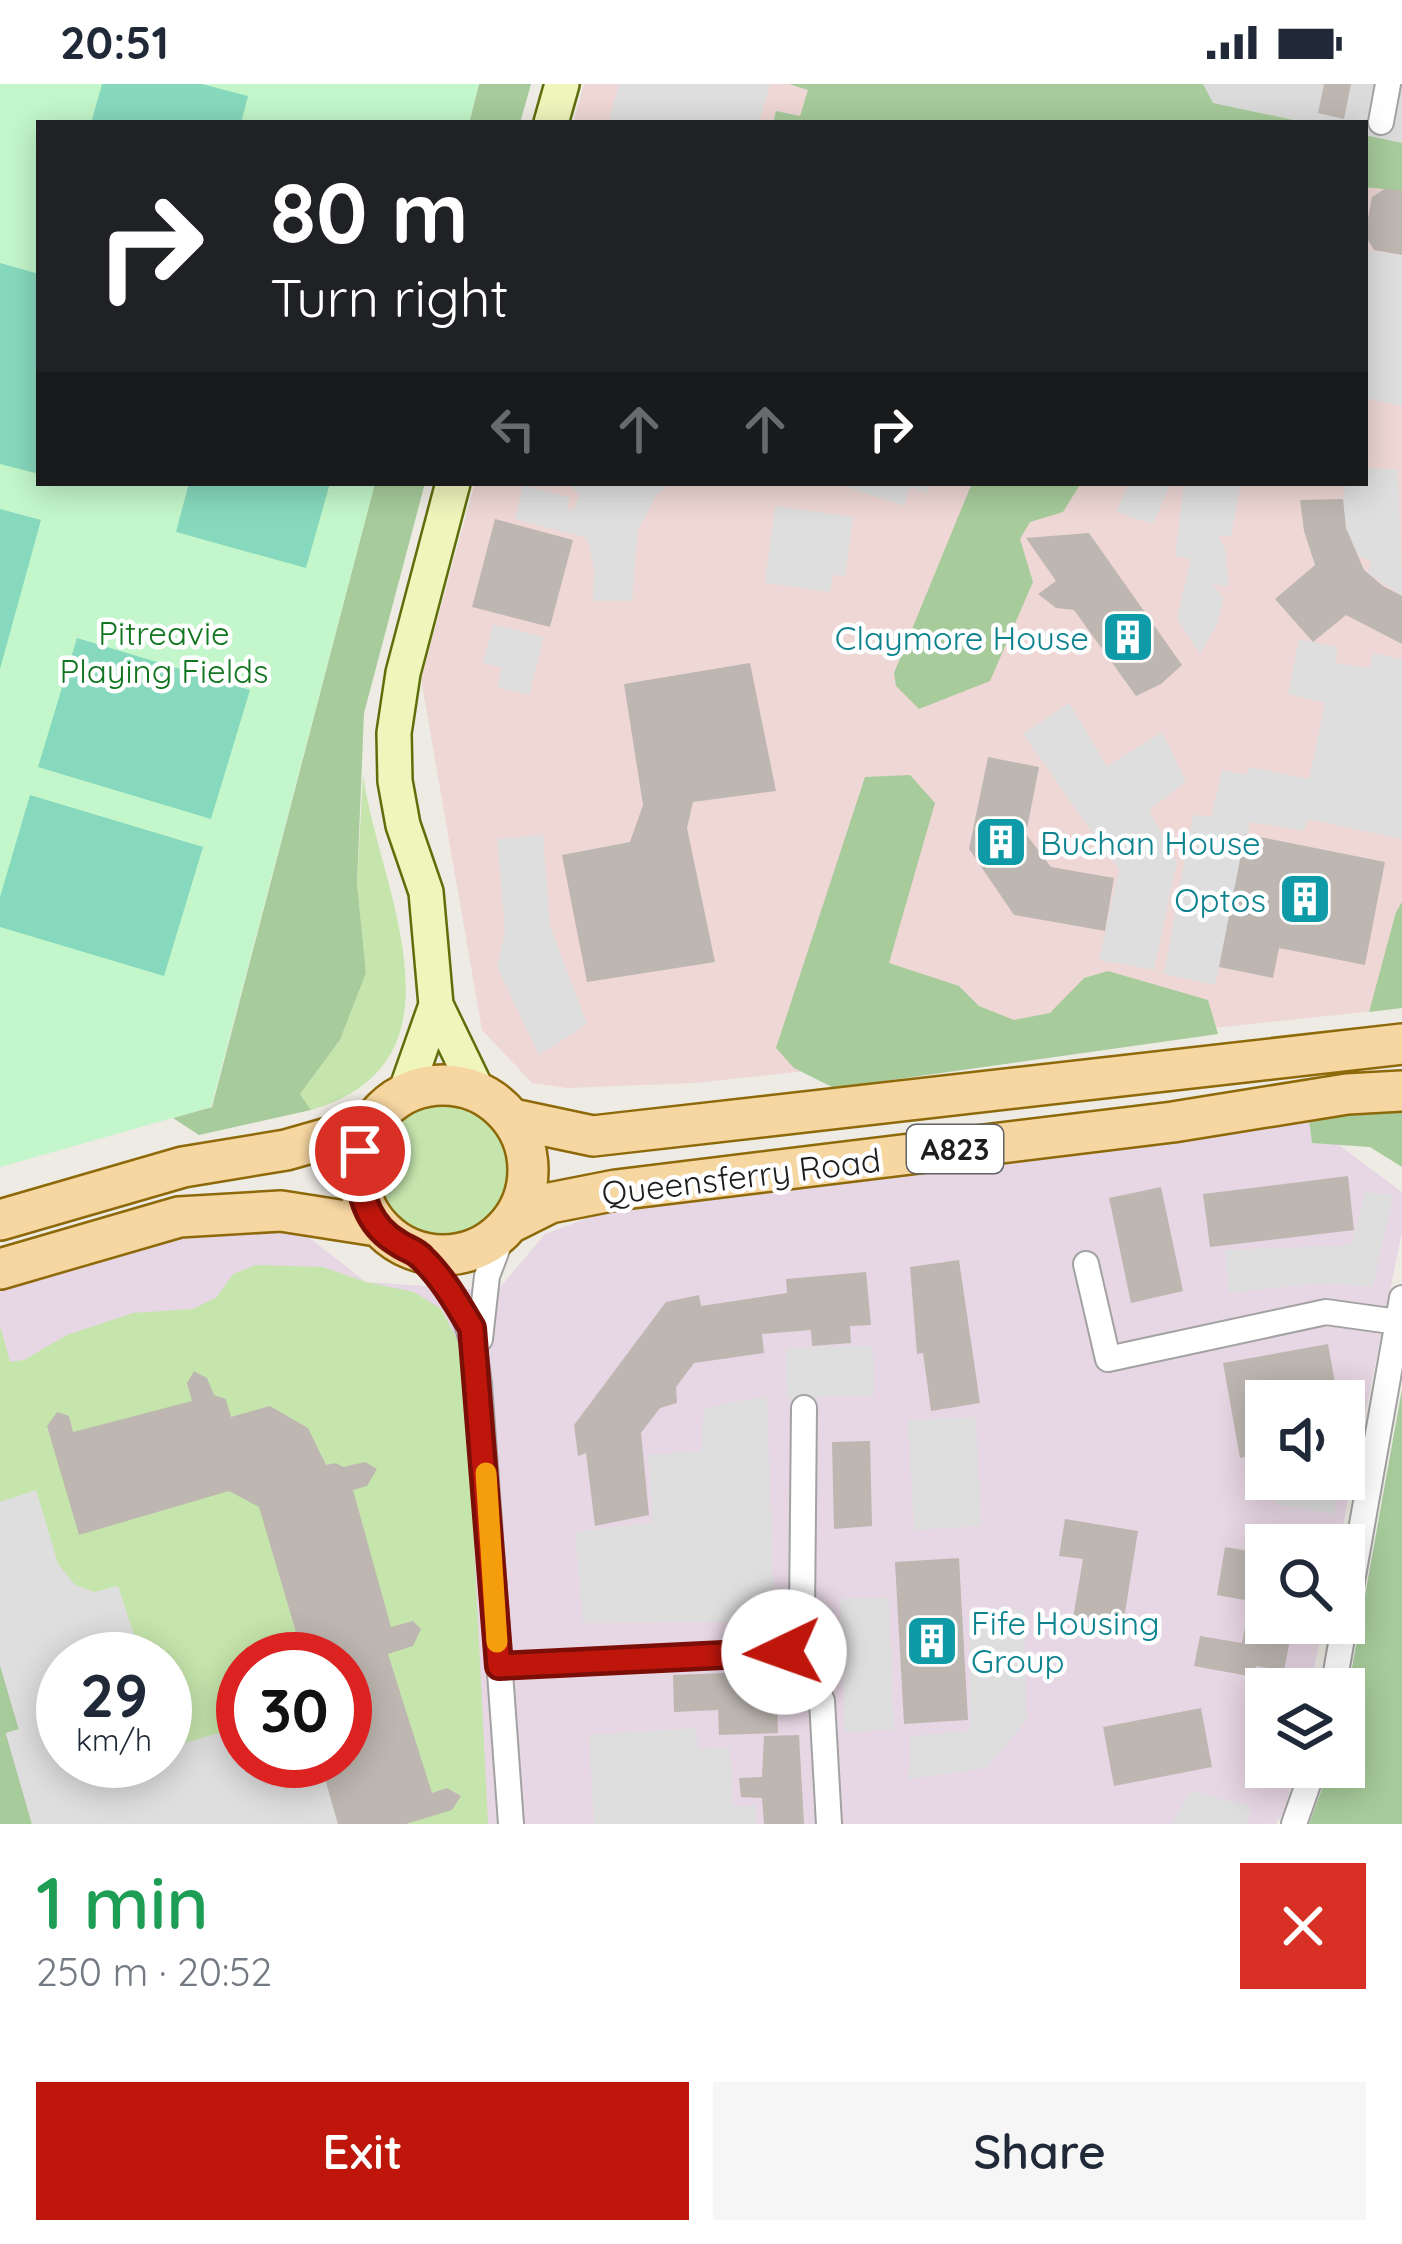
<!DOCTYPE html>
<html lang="en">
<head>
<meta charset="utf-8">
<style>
	:root { --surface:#fff; --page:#f6f6f7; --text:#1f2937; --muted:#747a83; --accent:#bf160c }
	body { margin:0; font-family:Quicksand,sans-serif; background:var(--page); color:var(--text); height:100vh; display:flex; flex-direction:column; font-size:45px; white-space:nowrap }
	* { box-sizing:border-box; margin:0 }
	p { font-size:39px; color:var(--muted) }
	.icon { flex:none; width:66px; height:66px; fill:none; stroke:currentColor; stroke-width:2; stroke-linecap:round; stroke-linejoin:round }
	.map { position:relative; height:1740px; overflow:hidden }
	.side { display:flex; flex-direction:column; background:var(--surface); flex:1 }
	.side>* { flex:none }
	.hud { position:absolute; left:36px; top:36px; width:1332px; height:366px; border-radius:0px; box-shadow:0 6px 30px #0003; background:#202124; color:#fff; overflow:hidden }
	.controls { position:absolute; left:1245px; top:1296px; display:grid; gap:24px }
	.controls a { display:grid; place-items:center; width:120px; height:120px; border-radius:0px; background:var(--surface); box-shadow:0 6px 30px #0003; font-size:60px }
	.speed { position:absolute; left:36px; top:1548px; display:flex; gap:24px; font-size:60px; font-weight:700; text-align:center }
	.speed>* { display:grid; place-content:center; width:156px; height:156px; border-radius:50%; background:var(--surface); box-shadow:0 6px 30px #0003; line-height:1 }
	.speed small { font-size:30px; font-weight:400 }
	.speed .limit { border:18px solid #d22; background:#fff; color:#111 }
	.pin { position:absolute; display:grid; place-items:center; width:102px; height:102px; color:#fff; margin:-51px; border:6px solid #fff; border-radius:50%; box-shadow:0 3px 12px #0007 }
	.me { position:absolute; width:132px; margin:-66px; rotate:267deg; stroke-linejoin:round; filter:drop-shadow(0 0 9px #0008) }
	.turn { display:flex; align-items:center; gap:42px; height:252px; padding:0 36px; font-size:54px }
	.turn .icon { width:156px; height:156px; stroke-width:2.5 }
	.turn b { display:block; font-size:84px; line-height:102px }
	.lanes { display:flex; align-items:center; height:114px; padding:0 36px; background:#0003; justify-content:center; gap:60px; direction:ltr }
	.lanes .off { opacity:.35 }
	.round { display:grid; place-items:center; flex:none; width:126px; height:126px; border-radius:0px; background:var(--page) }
	.head { display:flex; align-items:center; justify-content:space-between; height:204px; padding:0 36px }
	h1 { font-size:72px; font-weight:600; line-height:90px; color:#1e9e55 }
	.cta { display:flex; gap:24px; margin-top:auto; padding:24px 36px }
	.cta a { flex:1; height:138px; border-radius:0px; background:var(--accent); color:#fff; font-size:48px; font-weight:600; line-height:138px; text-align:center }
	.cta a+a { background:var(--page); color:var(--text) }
	.status { display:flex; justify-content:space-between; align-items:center; height:84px; padding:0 60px; background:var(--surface); direction:ltr }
	.status svg { height:33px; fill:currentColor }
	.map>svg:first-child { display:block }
	.residential { fill:#dcdbdb }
	.commercial { fill:#eed7d4 }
	.industrial { fill:#e7d6e3; fill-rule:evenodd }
	.grass { fill:#c6e5ad }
	.forest { fill:#a7cb9b }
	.park { fill:#c3f6ca }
	.pitch { fill:#87d9bd }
	.parking { fill:#dedede }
	.building { fill:#beb7b1 }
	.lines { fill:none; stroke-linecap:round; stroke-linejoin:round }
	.street-casing { stroke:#a2a2a2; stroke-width:28 }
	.secondary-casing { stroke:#5e6e0b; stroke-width:38 }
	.primary-casing { stroke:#8e6909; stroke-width:44 }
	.street { stroke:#fff; stroke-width:24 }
	.secondary { stroke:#eff5bb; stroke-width:33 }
	.primary { stroke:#f6d6a1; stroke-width:39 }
	.route-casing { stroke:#7c0e08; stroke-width:30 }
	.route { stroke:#bf160c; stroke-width:21 }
	.slow { stroke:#f59e0b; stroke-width:21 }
	.labels { text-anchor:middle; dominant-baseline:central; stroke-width:9; stroke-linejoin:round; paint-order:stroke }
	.shield { fill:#fff; stroke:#626262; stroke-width:3 }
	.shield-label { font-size:30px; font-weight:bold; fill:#1e1e1e }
	.park-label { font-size:33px; fill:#127520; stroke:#fff }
	.culture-label { font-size:33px; fill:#0d838f; stroke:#fff; text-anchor:end }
	.street-label { font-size:33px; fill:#1e1e1e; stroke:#fff }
</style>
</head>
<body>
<div class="status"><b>20:51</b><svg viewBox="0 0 49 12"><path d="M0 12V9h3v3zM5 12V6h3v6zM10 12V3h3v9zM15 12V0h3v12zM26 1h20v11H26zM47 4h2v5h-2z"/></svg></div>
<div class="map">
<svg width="1402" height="1740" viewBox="0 0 1402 1740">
	<rect width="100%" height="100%" fill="#eeebe4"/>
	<path class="residential" d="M1119,0H1402V59L1365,51V39H1308Z"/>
	<path class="commercial" d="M584,0H888L1086,39H573Z
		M1365,95L1402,102V924L694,999L567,1004L532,999L482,946L421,595L475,399H1365Z"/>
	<path class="industrial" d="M1285,1021L1402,1108V1147L1339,1461H1266V1539H1323L1310,1605H1266V1683H1295L1286,1725L1276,1740H0V1185L179,1133L289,1138L366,1198L497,1207L545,1150L684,1098ZM1266,1317H1344V1395H1266ZM63,1575H165V1677H63ZM243,1575H345V1677H243Z"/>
	<path class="grass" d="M363,691C379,804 476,978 311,1026L300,1010L340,956L366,889L357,799Z
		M376 1085a68 68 0 1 1 136 0a68 68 0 1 1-136 0Z
		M256,1181L323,1183L366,1198L414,1208L441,1225L459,1259L466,1300L488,1740H338L320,1677H345V1575H243V1642L170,1664L165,1647V1575H142L94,1508L75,1501L58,1480L36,1407L0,1418V1241L10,1278L24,1276L67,1251L133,1229L193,1225L217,1213L233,1190Z"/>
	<path class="forest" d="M479,0H531L520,39H469Z
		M789,0H1203L1213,19L1308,39H773L776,27L800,32L808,6Z
		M1365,51L1402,59V107L1365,103Z
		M375,399H425L364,629L357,799L366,889L340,956L300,1010L311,1026L199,1051L173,1034L212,1023Z
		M972,399H1081L1063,428L1030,438L1020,455L1033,498L990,597L919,625L896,602L894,589Z
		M910,691L935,719L889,879L959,902L979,922L1014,936L1050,929L1084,894L1108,887L1208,916L1218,950L834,1004L794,984L776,964L865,693Z
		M1402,818V924L1369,928L1396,828Z
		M1386,1028L1402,1029V1083L1370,1063L1312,1059L1309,1035Z
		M1402,1305V1740H1309L1330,1683H1344V1629Z
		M0,1581L19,1646L6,1650L32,1740H0Z"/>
	<path class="park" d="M0,0H479L469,39H39V399H375L211,1023L0,1083Z"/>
	<path class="pitch" d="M102,0H202L248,12L241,39H91Z
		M0,179L39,190V390L0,380Z
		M189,399H330L306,484L176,448Z
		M0,425L41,436L0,585Z
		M77,554L250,606L211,735L38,683Z
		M30,711L203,763L164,892L0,843V813Z"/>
	<path class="parking" d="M619,0H770L759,39H608Z
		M1365,166L1402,171V322L1365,314Z
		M1365,384L1398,385L1402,512L1367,488L1372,478L1359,472L1346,444L1343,415L1346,399H1365Z
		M569,399H670L655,413L638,446L632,517H593L594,485L587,454L515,435L523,401L570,414L567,426L575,424L579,411Z
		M834,399H931L928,409L910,403L904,422Z
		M1129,399H1171L1153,440L1116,428Z
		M1184,399H1241L1231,453L1218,451L1225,465L1229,502L1212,501L1224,514L1217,541L1200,570L1177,535L1191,475L1175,472Z
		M775,422L853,433L845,492L833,491L830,508L765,499Z
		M493,540L544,553L529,611L497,603L502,584L483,579Z
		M1299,555L1337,563L1336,579L1369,584L1373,569L1402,575V755L1308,735L1304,747L1250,738L1215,901L1164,890L1193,731L1211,733L1222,686L1247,691L1249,683L1309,695L1325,619L1288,610Z
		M1069,619L1107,682L1162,648L1186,698L1149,726L1177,778L1154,886L1099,876L1119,786L1023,650Z
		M543,751L550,842L587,940L539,971L497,883L505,847L497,755Z
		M1365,1108L1393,1111L1373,1203L1321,1199L1229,1209L1225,1166L1351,1161Z
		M873,1262L874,1312L787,1314L786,1264Z
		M767,1312L774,1518L760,1538L583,1539L575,1448L653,1438L648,1371L701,1367L704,1324Z
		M976,1333L981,1442L914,1446L908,1336Z
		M1279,1395H1340L1334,1430L1275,1420Z
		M36,1406L58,1480L75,1502L94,1508L118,1502L142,1575H63V1677H165V1647L171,1663L243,1642V1677H320L338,1740H32L6,1649L19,1645L0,1581V1418Z
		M889,1513L894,1646L845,1648L840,1515Z
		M1024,1526L1027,1636L986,1684L909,1695L910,1652L970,1647L969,1527Z
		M696,1644L698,1665L730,1663L733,1722L756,1721L757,1740H594L589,1651Z
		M1190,1707L1252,1723L1247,1740H1172Z"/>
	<path class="building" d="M1324,0H1351L1344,35L1318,29Z
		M1386,104L1402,107V171L1374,166L1365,151L1372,113Z
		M1343,415L1346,444L1364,486L1383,502L1402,512V560L1346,531L1313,558L1275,515L1315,481L1304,447L1300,416Z
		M495,435L573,456L550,543L472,523Z
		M1089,449L1182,581L1161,600L1136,612L1074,526L1056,524L1038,510L1056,497L1026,454Z
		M750,579L776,707L693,718L687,744L715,878L587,898L562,771L630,758L643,721L624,600Z
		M988,673L1039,683L1026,750L1051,783L1114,794L1105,847L1014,831L969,765Z
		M1245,750L1385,778L1365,881L1279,864L1273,894L1219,883Z
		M1348,1092L1354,1146L1210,1163L1203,1110Z
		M1161,1103L1183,1207L1131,1219L1109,1114Z
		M959,1176L980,1319L931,1327L923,1269L917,1270L910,1183Z
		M866,1188L871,1241L850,1242L851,1259L812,1262L811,1246L762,1250L764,1269L694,1279L676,1303L677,1319L660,1324L641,1349L649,1431L595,1442L586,1369L578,1372L574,1341L666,1218L699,1211L701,1222L787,1209L786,1195Z
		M1328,1260L1337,1310L1300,1317H1266V1369L1240,1374L1223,1279Z
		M194,1287L207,1294L214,1311L226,1315L231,1333L270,1322L308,1344L326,1381L336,1379L343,1383L365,1378L377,1385L367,1402L353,1406L391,1543L413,1537L421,1545L413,1562L388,1570L432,1709L447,1704L461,1712L452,1726L406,1740H338L320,1677H345V1575H304L259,1423L229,1407L79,1451L47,1342L57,1328L69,1332L73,1348L192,1317L187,1299Z
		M870,1357L872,1442L834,1445L832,1358Z
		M1065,1435L1138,1447L1121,1554L1071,1546L1083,1475L1059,1472Z
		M1225,1463L1266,1470V1539H1293L1284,1587L1256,1582L1254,1593L1194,1582L1200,1552L1242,1559L1250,1517L1217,1511Z
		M959,1474L968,1636L904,1640L895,1478Z
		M776,1587L778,1649L719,1651L718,1626L674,1628L673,1591Z
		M1201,1624L1212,1683L1114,1702L1103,1643Z
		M799,1651L804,1740H764L762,1714L741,1713L739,1694L762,1693L764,1652Z"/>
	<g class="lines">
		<g class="street-casing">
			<path id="street" d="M1381,38L1388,0
				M418,1169C462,1219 471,1234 479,1300L511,1740
				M1086,1180L1108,1275L1326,1228L1398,1238
				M480,1255L487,1192L504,1147
				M785,1568L802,1530L804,1324
				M499,1582L785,1568L806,1578L822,1617L829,1740
				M1333,1605L1402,1214
				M1294,1740L1314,1683"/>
		</g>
		<g class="secondary-casing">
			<path id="secondary" d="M551,39L562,0
				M453,399L403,589L394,649L395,697L403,741L426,808L436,921L478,1008
				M405,1009L436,921"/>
		</g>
		<g class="primary-casing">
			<path id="primary" d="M358 1086a85 85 0 1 1 170 0a85 85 0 1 1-170 0Z
				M513,1035L593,1052L1402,960
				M0,1136L183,1083L286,1066L370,1042
				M512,1138L550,1119L616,1106L1173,1038L1347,1010L1402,1007
				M0,1185L179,1133L281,1127L377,1142"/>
		</g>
		<use href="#street" class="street"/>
		<use href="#secondary" class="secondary"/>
		<use href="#primary" class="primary"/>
	</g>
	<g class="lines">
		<g class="route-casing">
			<path id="route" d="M360,1067C357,1103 364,1139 398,1159C406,1165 415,1166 422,1174C443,1194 457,1219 472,1244L499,1582L784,1568"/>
		</g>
		<use href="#route" class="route"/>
		<path class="slow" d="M486,1389L497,1558"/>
	</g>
	<defs>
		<g id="building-square" transform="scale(2.7)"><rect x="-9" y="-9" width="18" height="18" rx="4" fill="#0f9aa8" stroke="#fff"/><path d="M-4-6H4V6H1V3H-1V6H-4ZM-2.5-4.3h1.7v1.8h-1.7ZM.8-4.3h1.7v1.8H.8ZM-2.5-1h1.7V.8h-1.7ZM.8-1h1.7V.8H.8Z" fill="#fff"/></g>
	</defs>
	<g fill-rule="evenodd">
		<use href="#building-square" x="1128" y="553"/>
		<use href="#building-square" x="1001" y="758"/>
		<use href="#building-square" x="1305" y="815"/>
		<use href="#building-square" x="932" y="1557"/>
	</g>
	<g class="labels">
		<rect class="shield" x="907" y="1041" width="96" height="48" rx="9"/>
		<g class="shield-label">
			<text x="955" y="1065">A823</text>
		</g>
		<g class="park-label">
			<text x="164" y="548">Pitreavie<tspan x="164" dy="38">Playing Fields</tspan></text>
		</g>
		<g class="culture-label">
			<text x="1089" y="553">Claymore House</text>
			<text x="1040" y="758" text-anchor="start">Buchan House</text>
			<text x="1266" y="815">Optos</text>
			<text x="971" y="1538" text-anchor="start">Fife Housing<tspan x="971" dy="38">Group</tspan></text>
		</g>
		<g class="street-label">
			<text transform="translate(741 1092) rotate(-7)">Queensferry Road</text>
		</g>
	</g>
</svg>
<div class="controls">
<a><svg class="icon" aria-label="sound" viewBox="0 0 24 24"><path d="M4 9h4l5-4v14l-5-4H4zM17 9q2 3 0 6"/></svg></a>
<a><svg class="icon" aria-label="search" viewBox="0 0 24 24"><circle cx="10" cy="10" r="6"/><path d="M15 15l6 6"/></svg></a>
<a><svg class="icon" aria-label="layers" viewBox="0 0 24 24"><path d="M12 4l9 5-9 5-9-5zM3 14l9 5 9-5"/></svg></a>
</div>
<div class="speed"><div>29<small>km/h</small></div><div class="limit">30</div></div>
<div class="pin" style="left:360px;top:1067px;background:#d93025"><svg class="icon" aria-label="arrive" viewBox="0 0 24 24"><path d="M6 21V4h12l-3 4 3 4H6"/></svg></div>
<svg class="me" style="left:784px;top:1568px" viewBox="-20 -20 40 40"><circle r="19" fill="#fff"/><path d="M0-13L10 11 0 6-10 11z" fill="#bf160c"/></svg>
<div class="hud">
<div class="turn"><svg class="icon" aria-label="right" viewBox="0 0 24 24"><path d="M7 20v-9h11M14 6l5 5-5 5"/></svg><div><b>80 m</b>Turn right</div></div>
<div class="lanes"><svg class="icon off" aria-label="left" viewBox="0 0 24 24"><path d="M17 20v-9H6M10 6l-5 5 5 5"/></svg><svg class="icon off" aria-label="ahead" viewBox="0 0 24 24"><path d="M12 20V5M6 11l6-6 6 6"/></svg><svg class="icon off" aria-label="ahead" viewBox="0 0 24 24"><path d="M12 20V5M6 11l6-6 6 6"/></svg><svg class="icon" aria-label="right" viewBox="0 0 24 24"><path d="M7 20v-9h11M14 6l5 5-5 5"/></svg></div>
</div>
</div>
<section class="side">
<div class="head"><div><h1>1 min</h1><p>250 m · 20:52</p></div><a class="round" style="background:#d93025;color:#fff"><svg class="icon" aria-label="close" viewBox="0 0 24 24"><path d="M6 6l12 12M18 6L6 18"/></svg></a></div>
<div class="cta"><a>Exit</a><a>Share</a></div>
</section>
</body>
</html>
